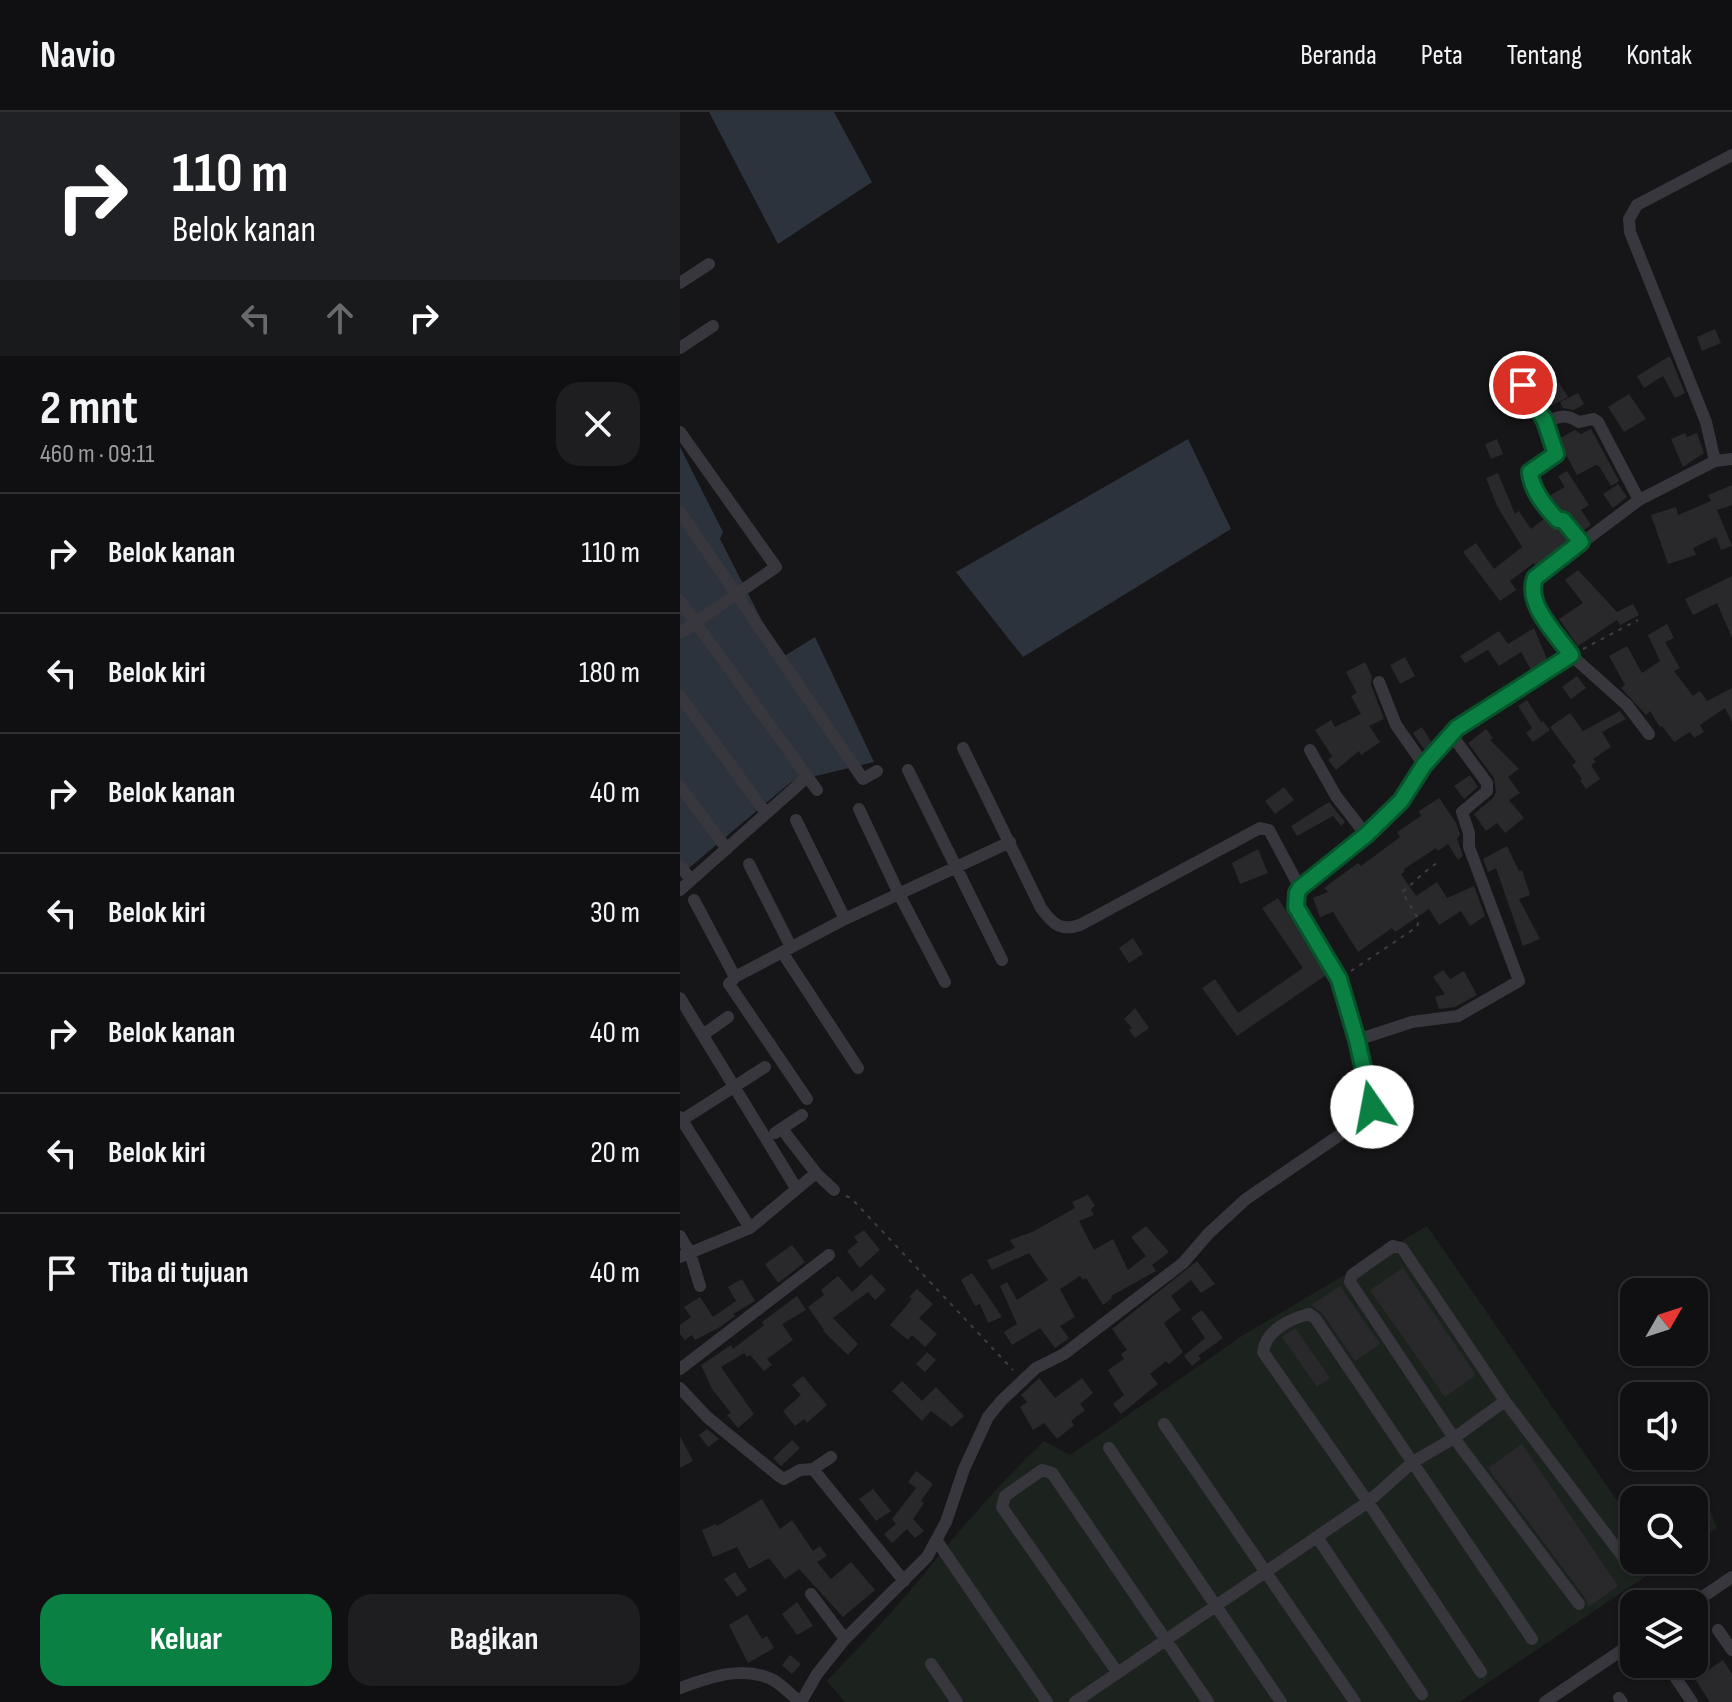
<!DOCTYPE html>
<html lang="id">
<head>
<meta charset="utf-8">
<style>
	:root { --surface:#101012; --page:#1e1e20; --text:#f1f3f6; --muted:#9c9d9f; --line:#303032; --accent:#0b8043 }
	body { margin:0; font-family:"Sofia Sans Condensed",sans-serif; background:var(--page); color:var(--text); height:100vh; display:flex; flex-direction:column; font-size:30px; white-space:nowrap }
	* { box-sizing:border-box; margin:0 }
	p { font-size:26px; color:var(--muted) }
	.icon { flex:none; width:44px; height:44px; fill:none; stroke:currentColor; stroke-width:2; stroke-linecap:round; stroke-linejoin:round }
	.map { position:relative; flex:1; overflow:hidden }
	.side { display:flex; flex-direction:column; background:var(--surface); width:680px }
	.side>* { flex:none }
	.top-card { background:#202124; color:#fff; overflow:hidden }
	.needle { width:52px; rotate:51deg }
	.fabs { position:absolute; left:940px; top:1166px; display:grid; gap:16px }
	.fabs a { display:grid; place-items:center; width:88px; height:88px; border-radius:16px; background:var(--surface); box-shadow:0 2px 6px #0004,0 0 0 2px var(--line); font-size:40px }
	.pin { position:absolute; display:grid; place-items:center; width:68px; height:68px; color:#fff; margin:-34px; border:4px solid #fff; border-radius:50%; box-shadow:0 2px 8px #0007 }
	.me { position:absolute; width:88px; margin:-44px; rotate:348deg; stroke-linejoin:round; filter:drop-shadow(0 0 6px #0008) }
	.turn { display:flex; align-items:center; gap:28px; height:168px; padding:0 40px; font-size:36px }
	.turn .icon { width:104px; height:104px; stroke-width:2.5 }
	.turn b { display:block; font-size:56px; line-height:68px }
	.lanes { display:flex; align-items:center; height:76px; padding:0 40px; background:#0003; justify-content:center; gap:40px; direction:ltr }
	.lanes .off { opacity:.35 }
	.round { display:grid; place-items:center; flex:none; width:84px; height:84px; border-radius:24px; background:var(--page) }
	.summary { display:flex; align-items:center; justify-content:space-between; height:136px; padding:0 40px }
	h1 { font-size:48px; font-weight:700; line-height:60px }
	.primary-button { display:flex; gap:16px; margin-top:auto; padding:16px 40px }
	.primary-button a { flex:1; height:92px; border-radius:24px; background:var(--accent); color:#fff; font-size:32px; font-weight:700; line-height:92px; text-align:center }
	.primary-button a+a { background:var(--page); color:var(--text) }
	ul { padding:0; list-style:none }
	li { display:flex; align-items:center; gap:24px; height:120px; padding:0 40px; border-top:2px solid var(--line) }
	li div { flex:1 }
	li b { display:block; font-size:30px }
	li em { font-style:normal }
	header { display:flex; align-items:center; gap:48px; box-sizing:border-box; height:112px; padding:0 40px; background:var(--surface); border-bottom:2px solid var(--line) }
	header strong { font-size:38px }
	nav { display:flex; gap:44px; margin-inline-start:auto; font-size:28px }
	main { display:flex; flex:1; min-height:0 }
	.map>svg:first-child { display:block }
	.green { fill:#1c231e }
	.water { fill:#2c333c }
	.building { fill:#29292c }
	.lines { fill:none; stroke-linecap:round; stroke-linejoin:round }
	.path { stroke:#3d3e44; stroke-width:2; stroke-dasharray:4 6; stroke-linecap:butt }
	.street { stroke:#37373d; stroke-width:12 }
	.route-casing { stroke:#07532c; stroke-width:20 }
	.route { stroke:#0b8043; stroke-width:14 }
</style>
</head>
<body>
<header>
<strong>Navio</strong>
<nav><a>Beranda</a><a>Peta</a><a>Tentang</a><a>Kontak</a></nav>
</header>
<main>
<section class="side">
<div class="top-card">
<div class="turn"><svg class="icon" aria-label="right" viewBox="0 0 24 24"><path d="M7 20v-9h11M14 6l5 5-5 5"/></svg><div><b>110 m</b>Belok kanan</div></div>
<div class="lanes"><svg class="icon off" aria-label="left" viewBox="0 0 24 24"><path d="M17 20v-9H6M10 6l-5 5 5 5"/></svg><svg class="icon off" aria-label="ahead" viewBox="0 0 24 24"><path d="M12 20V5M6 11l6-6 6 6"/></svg><svg class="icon" aria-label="right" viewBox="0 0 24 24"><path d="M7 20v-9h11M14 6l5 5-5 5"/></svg></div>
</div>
<div class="summary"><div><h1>2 mnt</h1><p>460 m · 09:11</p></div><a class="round"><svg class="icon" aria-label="close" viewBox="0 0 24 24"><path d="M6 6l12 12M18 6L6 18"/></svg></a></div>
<ul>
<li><svg class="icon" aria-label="right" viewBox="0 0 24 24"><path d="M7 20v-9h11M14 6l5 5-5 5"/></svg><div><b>Belok kanan</b></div><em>110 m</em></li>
<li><svg class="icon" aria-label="left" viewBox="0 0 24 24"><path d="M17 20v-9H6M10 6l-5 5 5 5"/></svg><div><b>Belok kiri</b></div><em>180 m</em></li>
<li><svg class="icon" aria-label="right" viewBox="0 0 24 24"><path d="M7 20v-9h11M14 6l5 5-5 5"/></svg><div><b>Belok kanan</b></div><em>40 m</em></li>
<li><svg class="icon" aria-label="left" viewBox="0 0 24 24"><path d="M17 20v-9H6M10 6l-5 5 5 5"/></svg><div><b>Belok kiri</b></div><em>30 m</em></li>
<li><svg class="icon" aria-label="right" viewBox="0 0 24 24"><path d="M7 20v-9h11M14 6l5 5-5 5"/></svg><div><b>Belok kanan</b></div><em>40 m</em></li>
<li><svg class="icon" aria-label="left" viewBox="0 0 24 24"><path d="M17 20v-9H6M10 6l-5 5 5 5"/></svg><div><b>Belok kiri</b></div><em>20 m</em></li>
<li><svg class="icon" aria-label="arrive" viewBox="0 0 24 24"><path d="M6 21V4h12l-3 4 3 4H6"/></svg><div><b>Tiba di tujuan</b></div><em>40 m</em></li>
</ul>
<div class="primary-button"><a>Keluar</a><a>Bagikan</a></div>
</section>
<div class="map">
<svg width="1052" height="1590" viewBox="0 0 1052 1590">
	<rect width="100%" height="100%" fill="#161618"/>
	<path class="green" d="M747,1114L940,1393L954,1390V1448H990L779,1590H165L147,1569C183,1531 220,1493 253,1451C288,1408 324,1367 364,1329L390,1343L565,1222Z
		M1020,1373L1037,1416L1014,1432V1388H963Z"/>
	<path class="water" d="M29,0H154L192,70L98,132Z
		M508,327L551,417L343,545L276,460Z
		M0,335L43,420L40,427L101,546L135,525L194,650L111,670L9,756L0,760Z"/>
	<path class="building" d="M1035,217L1041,231L1022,239L1017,225Z
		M990,244L1005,281L995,286L983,264L964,276L957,264Z
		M865,248L888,285L867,296L855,275L861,272L852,255Z
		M898,281L904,292L894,298L883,296L880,290Z
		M949,282L966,307L944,320L928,295Z
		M911,317L939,369L931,374L919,354L916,353L897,363L885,341L880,326L895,318L901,322Z
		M1005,321L1007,325L1017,321L1024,341L1003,355L991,327Z
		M817,327L823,342L811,347L805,332Z
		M887,359L909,393L901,398L911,413L903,419L869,384L885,375L878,364Z
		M818,361L835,402L839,399L851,417L864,407L872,415L879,417L889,429L856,454L854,451L830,469L836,478L820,489L783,440L796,431L814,457L842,435L817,394L806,366Z
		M938,372L947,385L933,396L923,382Z
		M1052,373V393L1037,398L1052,434L1041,438L1036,425L1013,436L1016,443L988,452L971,403L996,395L998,403L1031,389L1028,383Z
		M898,458L937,500L953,492L959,503L940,513L937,508L898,534L879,507L903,491L885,468Z
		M1052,464V526L1037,491L1013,503L1005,487Z
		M987,512L994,526L985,530L1000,556L994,559L1013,584L1020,579L1027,589L1052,576V610L1045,596L1020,613L1024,620L1014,626L1010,620L994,630L982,614L980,615L970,599L966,603L941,576L945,573L929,544L947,534L962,561L980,549L968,523Z
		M854,516L867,547L851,558L841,540L819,554L808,538L785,551L780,544L819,519L828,532Z
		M725,545L735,564L720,572L710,553Z
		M685,550L692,564L691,573L704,607L689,614L700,630L681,643L679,639L656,658L648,648L652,644L635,618L651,608L655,615L681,602L671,584L677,581L666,560Z
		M897,564L906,576L891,587L882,575Z
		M847,588L861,610L863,609L870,618L853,630L846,621L852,616L838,594Z
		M940,599L946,607L922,620L931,635L913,647L916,650L911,653L920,667L906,677L900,668L902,667L892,653L896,650L870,615L890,601L903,619Z
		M742,615L752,631L744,637L733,621Z
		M806,617L813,626L810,628L839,657L828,665L840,681L829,688L844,706L825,721L817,711L806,719L794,702L813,686L816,680L814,666L788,631Z
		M790,663L798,675L784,687L774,674Z
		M604,675L614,688L595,702L585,689Z
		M759,686L776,711L780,722L777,727L783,744L778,748L768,732L758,739L756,736L724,757L725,759L721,762L736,784L757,770L767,786L794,774L805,804L790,814L781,799L759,813L749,797L715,820L712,816L678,840L653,800L640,805L633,786L648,780L644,776L678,751L681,754L720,725L717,720L741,704L739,699Z
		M649,690L665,710L661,714L653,704L617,724L611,714Z
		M827,734L839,759L842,758L850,783L839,787L860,827L843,834L816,756L808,760L803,747Z
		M578,737L588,761L560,772L552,751Z
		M598,786L646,863L557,924L522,876L535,867L558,901L623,856L582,796Z
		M453,826L463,842L449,851L439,836Z
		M763,858L770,867L784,859L797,883L775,895L759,897L755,885L765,882L753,865Z
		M455,896L469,916L455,926L449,918L452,916L444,907Z
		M408,1083L415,1094L411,1097L414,1103L399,1109L414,1138L433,1127L448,1158L466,1144L451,1125L466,1114L489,1140L472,1153L476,1159L431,1184L432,1186L423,1193L406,1166L403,1168L400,1164L380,1177L395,1205L380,1214L389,1226L375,1236L360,1216L332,1233L324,1220L337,1212L320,1174L327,1170L337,1188L368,1168L349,1141L312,1158L307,1148L335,1136L330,1128L352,1120L395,1096L392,1090Z
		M184,1118L200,1138L180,1156L167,1139L178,1130L174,1125Z
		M112,1133L125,1150L98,1171L85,1152Z
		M517,1149L535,1172L521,1181L511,1168L491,1184L501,1198L484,1211L503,1240L489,1252L486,1249L470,1262L478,1272L441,1302L433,1292L444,1283L428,1258L444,1247L441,1242L447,1238L432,1217Z
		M723,1156L796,1263L765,1285L690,1178Z
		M292,1161L310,1187L322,1205L308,1211L300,1192L295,1194L281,1168Z
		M191,1162L206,1178L195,1188L188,1180L153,1206L178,1232L168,1243L143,1219L144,1218L128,1195L144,1183L141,1178L158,1164L172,1180Z
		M62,1167L75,1189L53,1202L55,1204L40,1215L15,1228L12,1223L5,1228L0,1222V1213L11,1205L4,1195L20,1185L33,1205L56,1189L48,1175Z
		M660,1174L700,1232L675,1249L642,1201L631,1193Z
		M237,1177L253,1192L239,1206L257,1222L245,1235L232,1223L228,1228L210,1213L232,1187L229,1185Z
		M117,1184L126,1198L102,1212L113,1228L87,1247L92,1253L84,1259L70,1243L67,1245L64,1241L41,1255L74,1302L58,1316L47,1303L51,1301L32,1277L21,1253L51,1233L53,1237L84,1213L82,1210Z
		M522,1198L543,1226L518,1244L521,1247L512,1254L504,1244L525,1226L511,1206Z
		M615,1216L650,1266L637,1275L602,1225Z
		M247,1240L256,1248L245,1260L236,1252Z
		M123,1264L147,1293L127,1311L124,1307L115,1314L103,1299L121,1283L112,1273Z
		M359,1266L375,1286L402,1266L413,1281L400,1292L405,1298L391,1309L394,1313L377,1327L364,1311L353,1318L340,1295L347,1290L341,1283Z
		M222,1269L242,1289L256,1275L284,1304L272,1315L251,1299L242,1309L212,1279Z
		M27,1317L39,1327L28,1335L19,1323Z
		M0,1324L13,1349L0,1356Z
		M112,1328L120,1336L101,1354L93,1346Z
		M842,1332L938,1474L908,1495L906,1487L808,1356Z
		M236,1359L253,1372L241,1389L244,1391L233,1407L244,1419L235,1426L227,1417L212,1431L204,1422L216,1412L212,1407L236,1376L228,1370Z
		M193,1377L211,1399L196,1409L179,1387Z
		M82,1387L100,1417L112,1408L133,1439L140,1434L147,1444L137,1450L151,1467L171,1450L195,1478L163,1505L119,1457L105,1467L89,1446L69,1457L57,1435L33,1445L22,1418L36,1412L37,1414Z
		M55,1460L67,1478L57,1485L44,1467Z
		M117,1490L133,1514L117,1523L102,1502Z
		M67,1502L82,1527L87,1524L94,1536L68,1551L49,1513Z
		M110,1543L121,1552L112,1562L102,1553Z
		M1043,1548L1052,1562V1590H1030L1015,1567Z"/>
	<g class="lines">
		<path class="path" d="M903,537L958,508
			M671,859L737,815L739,808L722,780C735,770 743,760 757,751
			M166,1084L171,1086L333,1258"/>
		<path class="street" d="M1052,43L957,93L949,107L950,120L1026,310L1035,349L1052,347
			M0,171L29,152
			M0,236L33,214
			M843,273L865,309L876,342L850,360C851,377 866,396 878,408H883L901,430
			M865,309C882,305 884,301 899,310L913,307L918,310L959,388
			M0,320L96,455L0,521
			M0,400L183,667L197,659
			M0,489L137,678
			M891,543L947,593L969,622
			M699,570L716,613L744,653
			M0,584L86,701
			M283,636L361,796C372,811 380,820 400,813L580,716L589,718L620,776
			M630,638L656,684L686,723
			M228,658L322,848
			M0,674L47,737
			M179,697L219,782L265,870
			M116,708L165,807
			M69,752L111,835
			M0,754L11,768
			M0,778L126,666
			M14,788L55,865
			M102,840L178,956
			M0,886L116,1076
			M24,922L48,905
			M677,928L732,910L778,904L839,869L789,735V721L782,700L807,679V671L771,622
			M127,987L49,872L55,865L165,807L330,730
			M0,1005L70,1116
			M2,1008L85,955
			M102,1017L136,1061L154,1078
			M95,1021L122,1003
			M0,1124L10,1141L20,1174
			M0,1145L70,1116L136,1061
			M0,1257L149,1143
			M0,1276L27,1305L99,1364L104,1367L120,1358L133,1357L224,1469
			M484,1312L675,1590
			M429,1336L601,1590
			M133,1357L151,1345
			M637,1425L742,1582
			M257,1429L367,1590
			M131,1482L165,1527
			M899,1492L774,1326L670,1170L672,1163L713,1134L722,1136L825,1289L953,1458
			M1012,1492L1052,1465
			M1038,1518L1052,1538
			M251,1552L277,1590
			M987,1553L1012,1590
			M437,1560L322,1395L325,1384L362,1358L372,1361L528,1590
			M801,1560L688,1390L583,1240C586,1218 610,1207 629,1202L635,1206L852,1527
			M0,1576C28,1566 59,1554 89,1566C100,1570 111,1583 120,1590
			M939,1586L942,1590
			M121,1590L137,1562L165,1527L247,1445L266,1410L284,1357L308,1305L322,1288L356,1256L384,1242L503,1151L529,1121L566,1087L689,1003L692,995L690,982L659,867L616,795L617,781L620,776L686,723L721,689L744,653L777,616L891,543C877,522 845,493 855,466L959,388L1035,349
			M395,1590L688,1390L733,1350L774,1326L825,1289
			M865,1590L954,1530"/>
	</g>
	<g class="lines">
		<g class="route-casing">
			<path id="route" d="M692,995L677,928L659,867L616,795L617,781L620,776L686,723L721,689L744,653L777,616L891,543C877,522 845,493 855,466L901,430L883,408H878C866,396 851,377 850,360L876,342L865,309L843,273"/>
		</g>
		<use href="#route" class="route"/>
	</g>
</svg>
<div class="fabs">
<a><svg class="needle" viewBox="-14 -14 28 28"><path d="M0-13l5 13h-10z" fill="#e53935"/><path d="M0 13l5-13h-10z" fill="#9c9d9f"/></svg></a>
<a><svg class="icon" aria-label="sound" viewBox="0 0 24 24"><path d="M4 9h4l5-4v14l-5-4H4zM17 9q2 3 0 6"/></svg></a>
<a><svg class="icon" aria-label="search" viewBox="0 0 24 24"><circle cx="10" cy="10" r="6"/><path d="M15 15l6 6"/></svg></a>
<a><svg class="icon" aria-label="layers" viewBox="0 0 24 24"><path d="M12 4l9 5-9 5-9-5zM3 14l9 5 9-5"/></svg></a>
</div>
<div class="pin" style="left:843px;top:273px;background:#d93025"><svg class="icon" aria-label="arrive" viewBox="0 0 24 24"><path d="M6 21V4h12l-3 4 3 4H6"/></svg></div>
<svg class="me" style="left:692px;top:995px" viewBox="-20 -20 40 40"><circle r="19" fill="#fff"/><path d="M0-13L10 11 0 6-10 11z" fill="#0b8043"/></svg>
</div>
</main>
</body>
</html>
